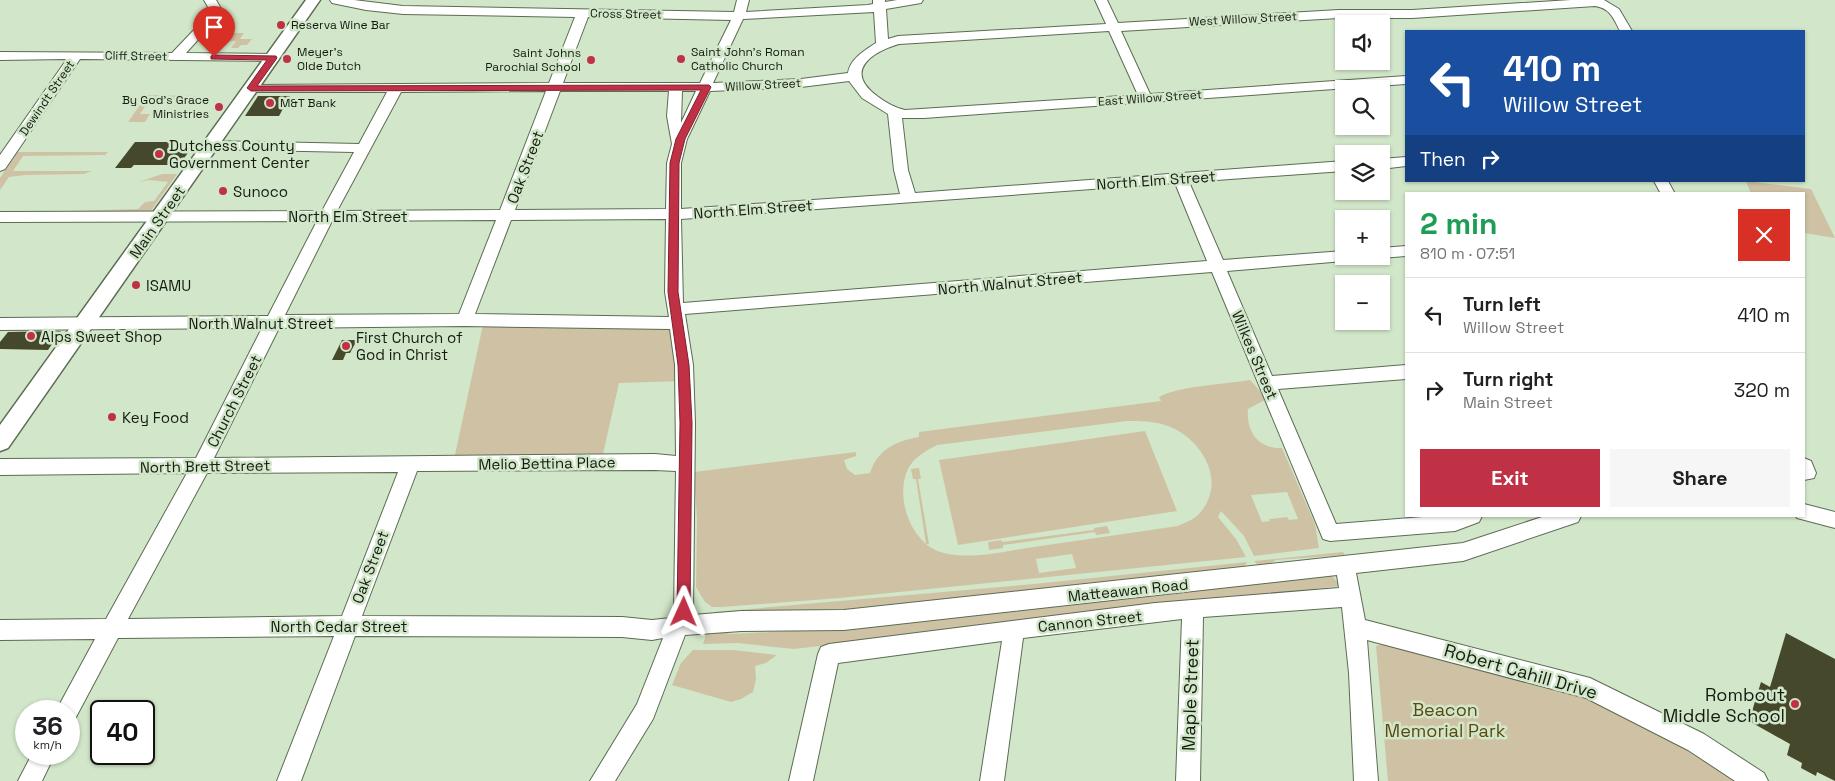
<!DOCTYPE html>
<html lang="en">
<head>
<meta charset="utf-8">
<style>
	:root { --surface:#fff; --page:#f6f6f6; --text:#202124; --muted:#757577; --line:#e0e0e0; --accent:#c13146 }
	body { margin:0; font-family:"Space Grotesk",sans-serif; background:var(--page); color:var(--text); height:100vh; display:flex; flex-direction:column; font-size:19px; white-space:nowrap }
	* { box-sizing:border-box; margin:0 }
	p { font-size:16px; color:var(--muted) }
	.icon { flex:none; width:28px; height:28px; fill:none; stroke:currentColor; stroke-width:2; stroke-linecap:round; stroke-linejoin:round }
	.map { position:relative; flex:1; overflow:hidden }
	.side { position:absolute; left:1405px; top:192px; width:400px; height:325px; display:flex; flex-direction:column; background:var(--surface); border-radius:0px; box-shadow:0 1px 4px #0004 }
	.side>* { flex:none }
	.banner { position:absolute; left:1405px; top:30px; width:400px; height:152px; border-radius:0px; box-shadow:0 1px 4px #0004; background:#1a4fa0; color:#fff; overflow:hidden }
	.controls { position:absolute; left:1335px; top:15px; display:grid; gap:10px }
	.controls a { display:grid; place-items:center; width:55px; height:55px; border-radius:0px; background:var(--surface); box-shadow:0 1px 4px #0004; font-size:25px }
	.speed { position:absolute; left:15px; top:700px; display:flex; gap:10px; font-size:25px; font-weight:700; text-align:center }
	.speed>* { display:grid; place-content:center; width:65px; height:65px; border-radius:50%; background:var(--surface); box-shadow:0 1px 4px #0004; line-height:1 }
	.speed small { font-size:12px; font-weight:400 }
	.speed .limit { border:2px solid #111; border-radius:8px; background:#fff; color:#111 }
	.pin { position:absolute; display:grid; place-items:center; width:42px; height:42px; color:#fff; margin:-51px -21px; border-radius:50% 50% 50% 0; rotate:-45deg; box-shadow:0 0 5px #0007 }
	.pin .icon { rotate:45deg }
	.me { position:absolute; width:55px; margin:-28px; rotate:1deg; stroke-linejoin:round; filter:drop-shadow(0 0 4px #0008) }
	.turn { display:flex; align-items:center; gap:18px; height:105px; padding:0 15px; font-size:22px }
	.turn .icon { width:65px; height:65px; stroke-width:2.5 }
	.turn b { display:block; font-size:35px; line-height:42px }
	.then { display:flex; align-items:center; height:48px; padding:0 15px; background:#0003; gap:10px; font-size:19px }
	.round { display:grid; place-items:center; flex:none; width:52px; height:52px; border-radius:0px; background:var(--page) }
	.head { display:flex; align-items:center; justify-content:space-between; height:85px; padding:0 15px }
	h1 { font-size:30px; font-weight:700; line-height:38px; color:#1e9e55 }
	.button { display:flex; gap:10px; margin-top:auto; padding:10px 15px }
	.button a { flex:1; height:58px; border-radius:0px; background:var(--accent); color:#fff; font-size:20px; font-weight:700; line-height:58px; text-align:center }
	.button a+a { background:var(--page); color:var(--text) }
	ul { padding:0; list-style:none }
	li { display:flex; align-items:center; gap:15px; height:75px; padding:0 15px; border-top:1px solid var(--line) }
	li div { flex:1 }
	li b { display:block; font-size:19px }
	li em { font-style:normal }
	.map>svg:first-child { display:block }
	.green { fill:#cfc2a4; fill-rule:evenodd }
	.building { fill:#45482b }
	.lines { fill:none; stroke-linecap:round; stroke-linejoin:round }
	.minor-casing { stroke:#5b6c53; stroke-width:2 }
	.major-casing { stroke:#5b6c53; stroke-width:3 }
	.minor { fill:#fff; fill-rule:evenodd }
	.major { fill:#fff; fill-rule:evenodd }
	.route { fill:#c13146; stroke:#7d202e }
	.poi-dot { fill:#c13146; stroke:#d2e7c9; stroke-width:2 }
	.labels { text-anchor:middle; dominant-baseline:central; stroke-width:5; stroke-linejoin:round; paint-order:stroke }
	.far-street-label { font-size:12px; fill:#141b11; stroke:#d2e7c9 }
	.far-poi-label { font-size:12px; fill:#141b11; stroke:#d2e7c9; text-anchor:start }
	.poi-label { font-size:15px; fill:#141b11; stroke:#d2e7c9; text-anchor:start }
	.street-label { font-size:15px; fill:#141b11; stroke:#d2e7c9 }
	.near-street-label { font-size:18px; fill:#141b11; stroke:#d2e7c9 }
	.near-poi-label { font-size:18px; fill:#141b11; stroke:#d2e7c9; text-anchor:end }
	.near-park-label { font-size:18px; fill:#5c4912; stroke:#d2e7c9 }
</style>
</head>
<body>
<div class="map">
<svg width="1835" height="781" viewBox="0 0 1835 781">
	<rect width="100%" height="100%" fill="#d2e7c9"/>
	<path class="green" d="M205,33H244L240,39H252L247,45H241L238,48H231L236,41L197,42L228,38L230,35L204,34Z
		M147,95L201,96L198,100H168L169,98H151L140,114H150L145,122H128Z
		M17,152H108L105,155L23,156L13,171H92L84,174L25,175L9,177L0,190V178Z
		M162,174H177L151,211H70L138,209L145,202L154,201L168,182L149,180L139,182Z
		M1746,181L1811,189L1835,238L1804,233V194H1751Z
		M484,320L679,323L684,381L619,383L601,463L453,464Z
		M1250,380L1261,392L1265,400L1248,409C1246,431 1258,449 1282,448L1315,524L1319,548L1254,556L1244,536L1221,511L1218,517L1236,539L1246,557L840,598L722,607H712L705,602L696,587L697,520L694,472L856,452V456L844,460L847,469L855,475L870,473C878,449 896,441 919,437V432L1161,401L1159,397C1178,386 1227,384 1250,380ZM1127,421C1140,421 1153,421 1165,425C1202,437 1229,483 1198,515C1193,520 1184,523 1178,526C1130,533 1082,540 1034,547C1005,551 973,560 944,553C912,546 894,498 908,469C914,457 926,451 937,445ZM1287,492L1298,519L1289,520L1287,517L1269,519L1270,521L1262,522L1251,495ZM1072,554L1076,568L1039,573L1036,559Z
		M1145,431L1177,511L958,545L939,460Z
		M919,468L921,479H918L929,544H926L916,479H913L911,469Z
		M1107,526L1110,533L1096,535L1095,532L1003,545V548L989,550L988,542L1001,540L1002,542L1094,530V528Z
		M1343,552L1345,555L1276,560L1268,565L1259,566L1254,561Z
		M1247,562L1244,568L844,613L726,614L715,612L1034,584Z
		M1330,575L1334,578L1340,586L794,649L737,643L703,644L707,632L720,631L730,634L850,628Z
		M1383,644L1590,688L1756,781H1388L1376,646Z
		M693,650H733L777,655L766,663L755,666L756,679L753,692L741,699L731,702L672,685L681,663Z"/>
	<path class="building" d="M258,96H290L279,116H245Z
		M135,142H196L179,165H134L131,168H115Z
		M61,331L48,350L0,349V342L8,332Z
		M342,340H357L350,353H346L343,360H332Z
		M1786,633L1835,659V781L1817,772L1816,776L1801,768L1802,763L1787,755L1790,744L1749,721L1761,682L1770,687Z"/>
	<g class="lines">
		<g class="minor-casing">
			<path id="minor" d="M204,0H216L223,12L186,53L273,54L278,55L279,58L278,61L80,59L5,169L0,171V155L67,59L0,60V52L172,53L211,12Z
				M330,0H354L403,6L734,12L737,0H749L746,12L868,5L873,4V0H885V2L897,0H923L921,3L886,9L888,39L898,36L1106,24L1095,0H1107L1118,23L1339,10H1412L1571,0H1604L1619,9L1632,31H1620C1614,19 1610,8 1595,6L1412,18H1339L1121,31L1150,94L1406,76V84L924,118H902L908,170L915,193L1344,161V171L1189,182L1223,260L1344,251V256H1352L1350,260L1344,261L1227,271L1272,376L1406,365V379L1278,389L1336,524L1435,516H1482L1479,522L1455,531L1330,541L1323,539L1212,272L685,314L693,365L695,423L693,615L741,611L844,610L1463,543L1545,516H1581L1578,522L1463,561L1356,573L1365,620L1590,678L1704,734L1764,773L1768,781H1735L1688,750L1586,698L1367,640L1378,781H1354L1349,673L1342,607L1203,617L1200,781H1176L1182,619L1023,638L1004,781H980L1002,641L838,663L813,781H789L818,654L821,647L829,644L1155,603L1339,588L1337,575L844,630L741,631L685,635L653,719L615,781H590L637,704L663,638L652,640L622,637L355,636L301,781H277L334,636L118,638L75,719L69,721V711H56L95,639L0,640V620L106,619L187,473L0,475V459L196,458L262,328L0,330V318L268,316L317,221L0,222V212L322,211L354,152L211,149L206,148L204,145L206,142L211,141L359,144L387,92H251L246,91L244,88L246,85L549,83L575,17L403,14L366,10L332,3ZM874,12L876,43C865,50 850,59 848,73L801,79L713,83L743,19ZM588,17L731,20L700,83H563ZM1109,31L1138,95L905,110C895,108 885,102 877,96C843,71 872,52 899,44ZM849,81L862,98L888,114L894,170L900,194L681,209V163L687,139L710,91L801,87ZM546,91L500,210L337,211L401,92ZM560,91H669L667,116L672,144L667,163L666,209L515,210ZM682,91H696L681,123ZM1175,183L1207,261L683,303L681,219ZM666,219L665,292L669,317L475,314L511,220ZM496,220L459,314L285,315L332,221ZM465,326L670,329L675,365L676,456L655,454L214,458L279,328ZM655,470L676,471L674,612L671,618L652,620L622,617L362,616L417,471ZM398,472L342,616L128,619L207,473Z
				M1406,157V166L1381,169V159Z
				M1654,181H1668L1675,194H1661Z
				M1406,246V256L1381,258L1375,256H1381V248Z
				M1804,458L1811,461L1816,473L1814,478L1804,480Z
				M1804,504L1835,512V528L1797,518L1796,516H1804Z
				M32,754H55L42,781H18Z"/>
		</g>
		<g class="major-casing">
			<path id="major" d="M306,0H320L8,448L0,451V425Z"/>
		</g>
		<use href="#minor" class="minor"/>
		<use href="#major" class="major"/>
	</g>
	<path class="route" d="M214,55L276,56L277,58L257,86L709,85L711,87L685,139L679,163L678,292L689,365L692,423L690,612L688,616L684,618L679,616L677,612L680,423L678,365L668,292L670,163L676,139L701,90L251,91L247,88L267,60L211,59V56Z"/>
	<g class="poi-dot">
		<circle cx="281" cy="25" r="5"/>
		<circle cx="287" cy="59" r="5"/>
		<circle cx="681" cy="59" r="5"/>
		<circle cx="591" cy="60" r="5"/>
		<circle cx="270" cy="103" r="5"/>
		<circle cx="219" cy="107" r="5"/>
		<circle cx="159" cy="154" r="5"/>
		<circle cx="223" cy="191" r="5"/>
		<circle cx="136" cy="285" r="5"/>
		<circle cx="31" cy="336" r="5"/>
		<circle cx="346" cy="346" r="5"/>
		<circle cx="112" cy="417" r="5"/>
		<circle cx="1795" cy="704" r="5"/>
	</g>
	<g class="labels">
		<g class="far-street-label">
			<text transform="translate(626 14) rotate(1)">Cross Street</text>
			<text transform="translate(1243 19) rotate(-3)">West Willow Street</text>
			<text transform="translate(136 56) rotate(1)">Cliff Street</text>
			<text transform="translate(763 85) rotate(-3)">Willow Street</text>
			<text transform="translate(47 98) rotate(-56)">Dewindt Street</text>
			<text transform="translate(1150 98) rotate(-4)">East Willow Street</text>
		</g>
		<g class="far-poi-label">
			<text x="291" y="25">Reserva Wine Bar</text>
			<text x="297" y="52">Meyer's<tspan x="297" dy="14">Olde Dutch</tspan></text>
			<text x="691" y="52">Saint John's Roman<tspan x="691" dy="14">Catholic Church</tspan></text>
			<text x="581" y="53" text-anchor="end">Saint Johns<tspan x="581" dy="14">Parochial School</tspan></text>
			<text x="209" y="100" text-anchor="end">By God's Grace<tspan x="209" dy="14">Ministries</tspan></text>
			<text x="280" y="103">M&amp;T Bank</text>
		</g>
		<g class="poi-label">
			<text x="169" y="145">Dutchess County<tspan x="169" dy="17">Government Center</tspan></text>
			<text x="233" y="191">Sunoco</text>
			<text x="146" y="285">ISAMU</text>
			<text x="41" y="336">Alps Sweet Shop</text>
			<text x="356" y="337">First Church of<tspan x="356" dy="17">God in Christ</tspan></text>
			<text x="122" y="417">Key Food</text>
		</g>
		<g class="street-label">
			<text transform="translate(525 167) rotate(-69)">Oak Street</text>
			<text transform="translate(1156 180) rotate(-4)">North Elm Street</text>
			<text transform="translate(753 209) rotate(-4)">North Elm Street</text>
			<text x="348" y="216">North Elm Street</text>
			<text transform="translate(157 222) rotate(-55)">Main Street</text>
			<text transform="translate(1010 283) rotate(-5)">North Walnut Street</text>
			<text x="261" y="323">North Walnut Street</text>
			<text transform="translate(1255 355) rotate(67)">Wilkes Street</text>
			<text transform="translate(234 401) rotate(-63)">Church Street</text>
			<text transform="translate(547 463) rotate(-1)">Melio Bettina Place</text>
			<text transform="translate(205 466) rotate(-1)">North Brett Street</text>
			<text transform="translate(370 567) rotate(-69)">Oak Street</text>
			<text transform="translate(1128 590) rotate(-6)">Matteawan Road</text>
			<text transform="translate(1090 621) rotate(-6)">Cannon Street</text>
			<text x="339" y="626">North Cedar Street</text>
		</g>
		<g class="near-street-label">
			<text transform="translate(1521 671) rotate(16)">Robert Cahill Drive</text>
			<text transform="translate(1190 695) rotate(-88)">Maple Street</text>
		</g>
		<g class="near-poi-label">
			<text x="1785" y="694">Rombout<tspan x="1785" dy="21">Middle School</tspan></text>
		</g>
		<g class="near-park-label">
			<text x="1445" y="709">Beacon<tspan x="1445" dy="21">Memorial Park</tspan></text>
		</g>
	</g>
</svg>
<div class="controls">
<a><svg class="icon" aria-label="sound" viewBox="0 0 24 24"><path d="M4 9h4l5-4v14l-5-4H4zM17 9q2 3 0 6"/></svg></a>
<a><svg class="icon" aria-label="search" viewBox="0 0 24 24"><circle cx="10" cy="10" r="6"/><path d="M15 15l6 6"/></svg></a>
<a><svg class="icon" aria-label="layers" viewBox="0 0 24 24"><path d="M12 4l9 5-9 5-9-5zM3 14l9 5 9-5"/></svg></a>
<a>+</a>
<a>−</a>
</div>
<div class="speed"><div>36<small>km/h</small></div><div class="limit">40</div></div>
<div class="pin" style="left:214px;top:57px;background:#d93025"><svg class="icon" aria-label="arrive" viewBox="0 0 24 24"><path d="M6 21V4h12l-3 4 3 4H6"/></svg></div>
<svg class="me" style="left:684px;top:612px" viewBox="-20 -20 40 40"><path d="M0-17L14 15 0 8-14 15z" fill="#c13146" stroke="#fff" stroke-width="4"/></svg>
<div class="banner">
<div class="turn"><svg class="icon" aria-label="left" viewBox="0 0 24 24"><path d="M17 20v-9H6M10 6l-5 5 5 5"/></svg><div><b>410 m</b>Willow Street</div></div>
<div class="then">Then<svg class="icon" aria-label="right" viewBox="0 0 24 24"><path d="M7 20v-9h11M14 6l5 5-5 5"/></svg></div>
</div>
<section class="side">
<div class="head"><div><h1>2 min</h1><p>810 m · 07:51</p></div><a class="round" style="background:#d93025;color:#fff"><svg class="icon" aria-label="close" viewBox="0 0 24 24"><path d="M6 6l12 12M18 6L6 18"/></svg></a></div>
<ul>
<li><svg class="icon" aria-label="left" viewBox="0 0 24 24"><path d="M17 20v-9H6M10 6l-5 5 5 5"/></svg><div><b>Turn left</b><p>Willow Street</p></div><em>410 m</em></li>
<li><svg class="icon" aria-label="right" viewBox="0 0 24 24"><path d="M7 20v-9h11M14 6l5 5-5 5"/></svg><div><b>Turn right</b><p>Main Street</p></div><em>320 m</em></li>
</ul>
<div class="button"><a>Exit</a><a>Share</a></div>
</section>
</div>
</body>
</html>
